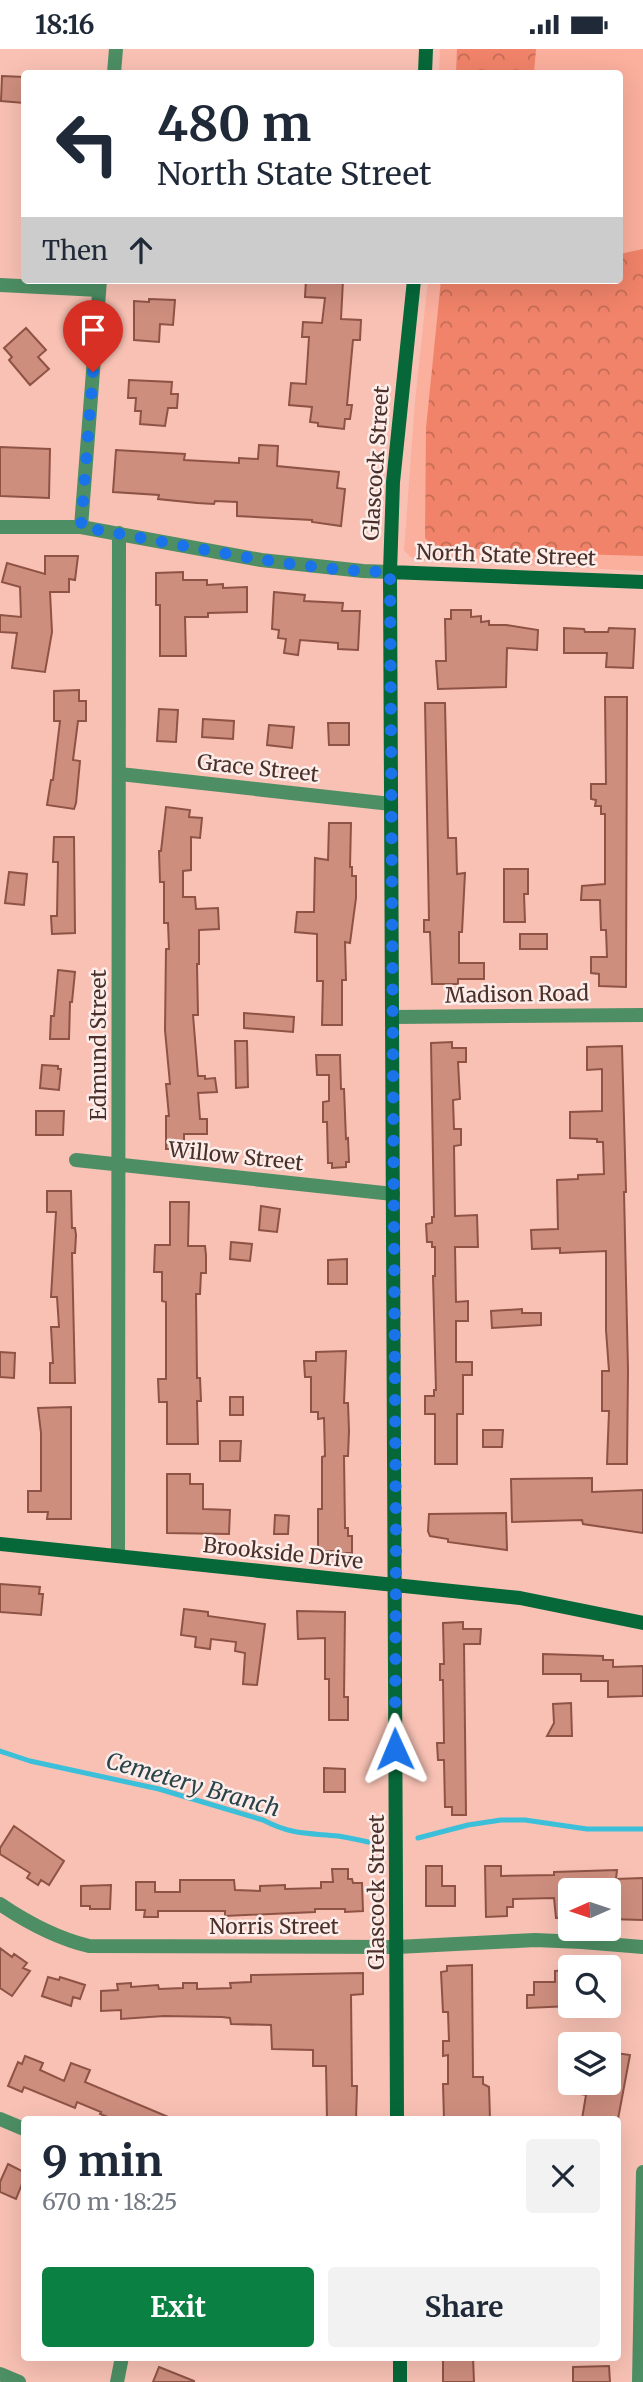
<!DOCTYPE html>
<html lang="en">
<head>
<meta charset="utf-8">
<style>
	:root { --surface:#fff; --page:#f2f2f3; --text:#1f2937; --muted:#747a83; --accent:#0b8043 }
	body { margin:0; font-family:Merriweather,serif; background:var(--page); color:var(--text); height:100vh; display:flex; flex-direction:column; font-size:26px; white-space:nowrap }
	* { box-sizing:border-box; margin:0 }
	p { font-size:23px; color:var(--muted) }
	.icon { flex:none; width:38px; height:38px; fill:none; stroke:currentColor; stroke-width:2; stroke-linecap:round; stroke-linejoin:round }
	.map { position:relative; flex:1; overflow:hidden }
	.drawer { position:absolute; left:21px; top:2067px; width:600px; height:245px; display:flex; flex-direction:column; background:var(--surface); border-radius:7px; box-shadow:0 7px 28px #0002 }
	.drawer>* { flex:none }
	.banner { position:absolute; left:21px; top:21px; width:602px; height:214px; border-radius:7px; box-shadow:0 7px 28px #0002; background:#fff; color:var(--text); overflow:hidden }
	.needle { width:46px; rotate:267deg }
	.buttons { position:absolute; left:558px; top:1829px; display:grid; gap:14px }
	.buttons a { display:grid; place-items:center; width:63px; height:63px; border-radius:7px; background:var(--surface); box-shadow:0 7px 28px #0002; font-size:35px }
	.pin { position:absolute; display:grid; place-items:center; width:60px; height:60px; color:#fff; margin:-72px -30px; border-radius:50% 50% 50% 0; rotate:-45deg; box-shadow:0 0 7px #0007 }
	.pin .icon { rotate:45deg }
	.me { position:absolute; width:77px; margin:-38px; rotate:359deg; stroke-linejoin:round; filter:drop-shadow(0 0 5px #0008) }
	.turn { display:flex; align-items:center; gap:24px; height:147px; padding:0 21px; font-size:32px }
	.turn .icon { width:91px; height:91px; stroke-width:2.5 }
	.turn b { display:block; font-size:49px; line-height:60px }
	.then { display:flex; align-items:center; height:66px; padding:0 21px; background:#0003; gap:14px; font-size:26px }
	.round { display:grid; place-items:center; flex:none; width:74px; height:74px; border-radius:7px; background:var(--page) }
	.overview { display:flex; align-items:center; justify-content:space-between; height:119px; padding:0 21px }
	h1 { font-size:42px; font-weight:700; line-height:52px }
	.button { display:flex; gap:14px; margin-top:auto; padding:14px 21px }
	.button a { flex:1; height:80px; border-radius:7px; background:var(--accent); color:#fff; font-size:28px; font-weight:700; line-height:80px; text-align:center }
	.button a+a { background:var(--page); color:var(--text) }
	.status { display:flex; justify-content:space-between; align-items:center; height:49px; padding:0 35px; background:var(--surface); direction:ltr }
	.status svg { height:19px; fill:currentColor }
	.map>svg:first-child { display:block }
	.built { fill:#fbaf9d }
	.forest { fill:url(#forest-crowns) }
	.lines { fill:none; stroke-linecap:round; stroke-linejoin:round }
	.stream { stroke:#3cbfd9; stroke-width:5 }
	.building { fill:#ce8e7e; stroke:#8e5345; stroke-width:2 }
	.street { stroke:#4d8e64; stroke-width:14 }
	.secondary { stroke:#066839; stroke-width:14 }
	.route { stroke:#1a73e8; stroke-width:12; stroke-dasharray:0 21.6 }
	.labels { text-anchor:middle; dominant-baseline:central; stroke-width:5; stroke-linejoin:round; paint-order:stroke }
	.street-label { font-size:21px; fill:#4a3029; stroke:#fcedea }
	.water-label { font-size:23px; font-style:italic; fill:#29444a; stroke:#fcedea }
</style>
</head>
<body>
<div class="status"><b>18:16</b><svg viewBox="0 0 49 12"><path d="M0 12V9h3v3zM5 12V6h3v6zM10 12V3h3v9zM15 12V0h3v12zM26 1h20v11H26zM47 4h2v5h-2z"/></svg></div>
<div class="map">
<svg width="643" height="2333" viewBox="0 0 643 2333">
	<defs>
		<pattern id="forest-crowns" width="20" height="18" patternUnits="userSpaceOnUse" patternTransform="scale(1.75)"><rect width="20" height="18" fill="#f08369"/><path d="M2 6a3 3 0 1 1 6 0M12 15a3 3 0 1 1 6 0" fill="none" stroke="#c46c56"/></pattern>
	</defs>
	<rect width="100%" height="100%" fill="#f8c1b4"/>
	<path class="built" d="M440,0H643V522L419,511L410,508L404,501L415,353L428,231H620V24H439Z"/>
	<path class="forest" d="M457,0H536L534,24H456Z
		M643,200V507L513,503L431,496L425,489L426,379L441,231H620V205Z"/>
	<g class="lines">
		<path class="stream" d="M0,1702L30,1712L159,1740L263,1771C292,1786 307,1784 338,1787C351,1789 364,1792 377,1795
			M418,1789L468,1776L501,1771H525L587,1780H643"/>
	</g>
	<path class="building" d="M2,27L24,28V54L1,52Z
		M306,231H343L341,270L361,271L360,291H353L347,356H352L350,370H345L344,380L318,377V374L310,373L312,358L289,356L291,334L306,335L309,288H302L303,273L322,274L325,249L305,248Z
		M149,250L175,251L173,276L160,275L159,293L134,291V252L149,253Z
		M26,279L46,301L38,308L49,320L30,336L9,311L12,308L4,299Z
		M129,331L172,333L171,345H178L177,359H168L165,377L140,375L141,362H135L136,349H128Z
		M259,396L278,397L277,417L339,423L337,439L345,440L341,477L312,473V471L237,467V453L215,452L214,455L197,454L158,450L159,446L113,443L116,401L185,405L184,411L239,414V409L258,410Z
		M0,398L50,400L49,449L0,447Z
		M45,507H78L75,531L69,530V543H50L52,583L45,623L12,619L17,584L0,583V566L21,568L20,538L2,533L7,514L45,525Z
		M183,523V531H207V536L223,535V539L247,538V563L208,564V568H185L186,607H160V556H156V524Z
		M274,543L305,546L304,552L343,554L342,562H360L358,601L338,600V594L300,591L298,606L284,604L286,590L278,589L279,581L272,580Z
		M451,561H471V568L481,567V573L489,572V576H506L538,581L537,601L507,599L506,638L438,640L436,612H446L445,570H451Z
		M564,579L584,580L585,583H608L609,579L635,580L633,619L606,618L607,604H564Z
		M79,641V652H86V672H78L73,711L80,712L76,754L74,760L47,756L51,731H53L60,672H54V642Z
		M605,648H627L626,938L599,937V925L591,924V908H607L606,881H601L600,851H581L582,837L605,835V765H601V757H595L596,751L591,750V735H606Z
		M425,654H445L448,789H456L457,825L465,824L462,883H459V914H484V930H458V935H432L430,883H424V871H429Z
		M159,660L178,661L176,693L157,692Z
		M203,670L234,672L233,690L202,688Z
		M328,674H349V696H329Z
		M269,676L294,678L292,699L267,696Z
		M166,758L190,761L189,768L202,769L200,789L191,788V821L183,822V848H195L196,860L218,859L219,880L199,881V915H197L198,966H193L198,1027H205V1030L215,1029L217,1043L198,1044L200,1070H207V1085H184V1100H166V1067H169L166,1035H170L165,981L166,900H169L168,874H164V833H160L159,802H161Z
		M329,774H351L350,818H352V827H356V849L350,894L345,893L346,931H342V976H322L323,932H317V885L295,883L297,863H314L315,809L328,811Z
		M54,788H74L75,884L52,885L51,867H57L58,813H53Z
		M504,820H528V845H524L525,873H504Z
		M9,823L27,825L24,856L5,854Z
		M520,885H547V900H520Z
		M58,921L75,923L72,953H70L69,990H50L51,967H54Z
		M244,964L294,968L293,983L244,979Z
		M235,992H247L248,1038L236,1039Z
		M452,993V999H466V1013H458L460,1050L453,1051L454,1080H461V1096L454,1097L455,1167L477,1166L478,1198H455L456,1253L468,1252V1272H456V1313H472V1326H463V1365H457V1415H435V1365H425V1347H434V1341H436L433,1227H435V1198H432V1193H427L426,1175L432,1174V1168H434L431,994Z
		M622,997L626,1143H624L628,1321L627,1415H607L609,1362H602V1322H609L606,1281V1202L560,1204V1199L532,1200L531,1181L558,1180L557,1131L578,1130V1126L604,1125L603,1093H597V1090L570,1089V1063L602,1062V1020L587,1021V998Z
		M316,1006H340L341,1040H344L346,1090L348,1089L349,1113H346V1118L332,1119V1114H328L327,1073H323V1053L329,1052V1026H317Z
		M42,1016L58,1017V1020H61L59,1041L40,1039Z
		M36,1062H64L63,1086H36Z
		M47,1142H71L72,1179H75L76,1186L75,1204H72L75,1334H50V1314H53L51,1278H59L57,1248H51L56,1163H47Z
		M170,1153H189L188,1197H205L206,1206V1224H201L200,1245H196L197,1329H200L201,1352H197L198,1395H167V1353H159L158,1330H166V1253L162,1252V1223H154L155,1196H170Z
		M261,1157L280,1160L277,1183L259,1181Z
		M231,1193L252,1195L250,1212L230,1210Z
		M347,1210V1235H328V1211Z
		M522,1260V1264H541V1276L492,1279L491,1262Z
		M346,1302L344,1354H348L349,1382L348,1407H344L345,1479H348V1487H352V1504H337V1502H318V1460H322V1408L325,1407L324,1369L318,1370V1363H311V1328H305L304,1312H316V1303Z
		M0,1303L15,1304L14,1329L0,1328Z
		M230,1348H243V1366H230Z
		M71,1358V1470H47L48,1463H28V1442H41V1384L38,1359Z
		M483,1381H503L502,1398H483Z
		M220,1392H241L240,1412H220Z
		M167,1425H190V1435H203V1460L230,1461L229,1485L167,1484Z
		M592,1429V1443L643,1441V1484L583,1475L582,1471L512,1473L511,1430Z
		M506,1464L507,1501L448,1493V1490L430,1487L428,1482L429,1465Z
		M275,1466L289,1467L288,1485H274Z
		M0,1535L40,1538L39,1545H43L41,1566L0,1563Z
		M184,1560L208,1563V1567L265,1575L257,1636L243,1635L245,1604L235,1602L236,1593L211,1590L210,1600L195,1598L196,1588L181,1586Z
		M297,1562L345,1563L344,1648H348V1671H329V1630H325V1589L298,1590Z
		M463,1573V1580H481L480,1595H464L466,1766H452V1758H445L444,1711H438L437,1694H444L443,1631H440V1615H444L443,1574Z
		M543,1605L603,1607V1611H613V1618L643,1617V1647L608,1648V1632H581V1625H543Z
		M571,1654L572,1687H547L554,1674L553,1655Z
		M324,1719L345,1720V1743H324Z
		M14,1777L64,1812L49,1836L41,1831L38,1836L27,1829L30,1824L0,1805V1799Z
		M426,1817H442V1837H455V1857H426Z
		M485,1817H501V1827L554,1826V1823L617,1821L616,1830L643,1829V1871L609,1870V1841H570V1868L556,1869L554,1849L513,1850V1858H507V1867L486,1868Z
		M332,1820H348V1830H352L353,1834H362L363,1862L345,1863V1860H315V1863L225,1867V1862H158V1868H144L145,1861H136V1833H155V1843H180V1831H234L235,1841L260,1842V1837L285,1836V1840L321,1839V1833H333Z
		M111,1836L110,1860H90V1857H81V1837Z
		M0,1899L12,1908L14,1905L27,1914L23,1919L30,1922L12,1947L0,1939Z
		M472,1916L473,2028H483V2035L489,2038L490,2070H444L443,2035H448V2006L443,2007V1992H449L448,1963H443L441,1923L447,1922V1917Z
		M570,1921V1957L527,1959V1946H534V1933H555V1922Z
		M363,1924V1945L351,1946L352,2037H357L356,2070H327L326,2017H313V2001L272,2000L271,1976L231,1975L230,1969L222,1968L164,1967L121,1970V1961L101,1962V1942L118,1941L117,1935L131,1934V1938L158,1936L159,1940L183,1939V1934H197V1940L231,1939L230,1934L251,1933V1926Z
		M48,1928L59,1931L60,1928L85,1936L80,1950L73,1948L71,1957L42,1947Z
		M609,2003L630,2006L618,2070H582L586,2046L580,2045L582,2034H609Z
		M25,2007L43,2014L40,2021L64,2032L71,2014L90,2021L85,2033L173,2070H113L100,2065L101,2063L77,2053L75,2059L24,2038L22,2043L8,2037L18,2013L22,2015Z
		M8,2115L24,2123V2130L16,2150L0,2143V2133Z
		M443,2308H473L474,2333H443Z
		M609,2317L610,2333H573V2318Z
		M159,2318L194,2332V2333H153Z"/>
	<g class="lines">
		<path class="street" d="M114,24L116,0
			M0,236L99,241
			M0,478H81L261,511L363,522L390,523
			M81,478L100,231
			M120,725L391,755
			M392,968L643,966
			M76,1111L393,1145
			M118,1507L119,484
			M0,1855C28,1874 56,1889 89,1897L397,1898L535,1891L582,1893L643,1898
			M0,2070L24,2080
			M0,2325L19,2333
			M117,2333L122,2308
			M639,2333L643,2123"/>
		<path class="secondary" d="M425,24L426,0
			M390,523L643,533
			M0,1495L520,1549L643,1574
			M397,2070L390,523L393,433L414,231
			M400,2308V2333"/>
	</g>
	<g class="lines">
		<path class="route" d="M93,323L81,478C183,495 286,521 390,523L396,1501L395,1700"/>
	</g>
	<g class="labels">
		<g class="street-label">
			<text transform="translate(376 414) rotate(-86)">Glascock Street</text>
			<text transform="translate(506 506) rotate(2)">North State Street</text>
			<text transform="translate(258 719) rotate(6)">Grace Street</text>
			<text transform="translate(517 945) rotate(-1)">Madison Road</text>
			<text transform="translate(98 996) rotate(-90)">Edmund Street</text>
			<text transform="translate(236 1107) rotate(6)">Willow Street</text>
			<text transform="translate(283 1504) rotate(6)">Brookside Drive</text>
			<text transform="translate(376 1843) rotate(-90)">Glascock Street</text>
			<text x="274" y="1877">Norris Street</text>
		</g>
		<g class="water-label">
			<text transform="translate(193 1735) rotate(16)">Cemetery Branch</text>
		</g>
	</g>
</svg>
<div class="buttons">
<a><svg class="needle" viewBox="-14 -14 28 28"><path d="M0-13l5 13h-10z" fill="#e53935"/><path d="M0 13l5-13h-10z" fill="#747a83"/></svg></a>
<a><svg class="icon" aria-label="search" viewBox="0 0 24 24"><circle cx="10" cy="10" r="6"/><path d="M15 15l6 6"/></svg></a>
<a><svg class="icon" aria-label="layers" viewBox="0 0 24 24"><path d="M12 4l9 5-9 5-9-5zM3 14l9 5 9-5"/></svg></a>
</div>
<div class="pin" style="left:93px;top:323px;background:#d93025"><svg class="icon" aria-label="arrive" viewBox="0 0 24 24"><path d="M6 21V4h12l-3 4 3 4H6"/></svg></div>
<svg class="me" style="left:395px;top:1700px" viewBox="-20 -20 40 40"><path d="M0-17L14 15 0 8-14 15z" fill="#1a73e8" stroke="#fff" stroke-width="4"/></svg>
<div class="banner">
<div class="turn"><svg class="icon" aria-label="left" viewBox="0 0 24 24"><path d="M17 20v-9H6M10 6l-5 5 5 5"/></svg><div><b>480 m</b>North State Street</div></div>
<div class="then">Then<svg class="icon" aria-label="ahead" viewBox="0 0 24 24"><path d="M12 20V5M6 11l6-6 6 6"/></svg></div>
</div>
<section class="drawer">
<div class="overview"><div><h1>9 min</h1><p>670 m · 18:25</p></div><a class="round"><svg class="icon" aria-label="close" viewBox="0 0 24 24"><path d="M6 6l12 12M18 6L6 18"/></svg></a></div>
<div class="button"><a>Exit</a><a>Share</a></div>
</section>
</div>
</body>
</html>
